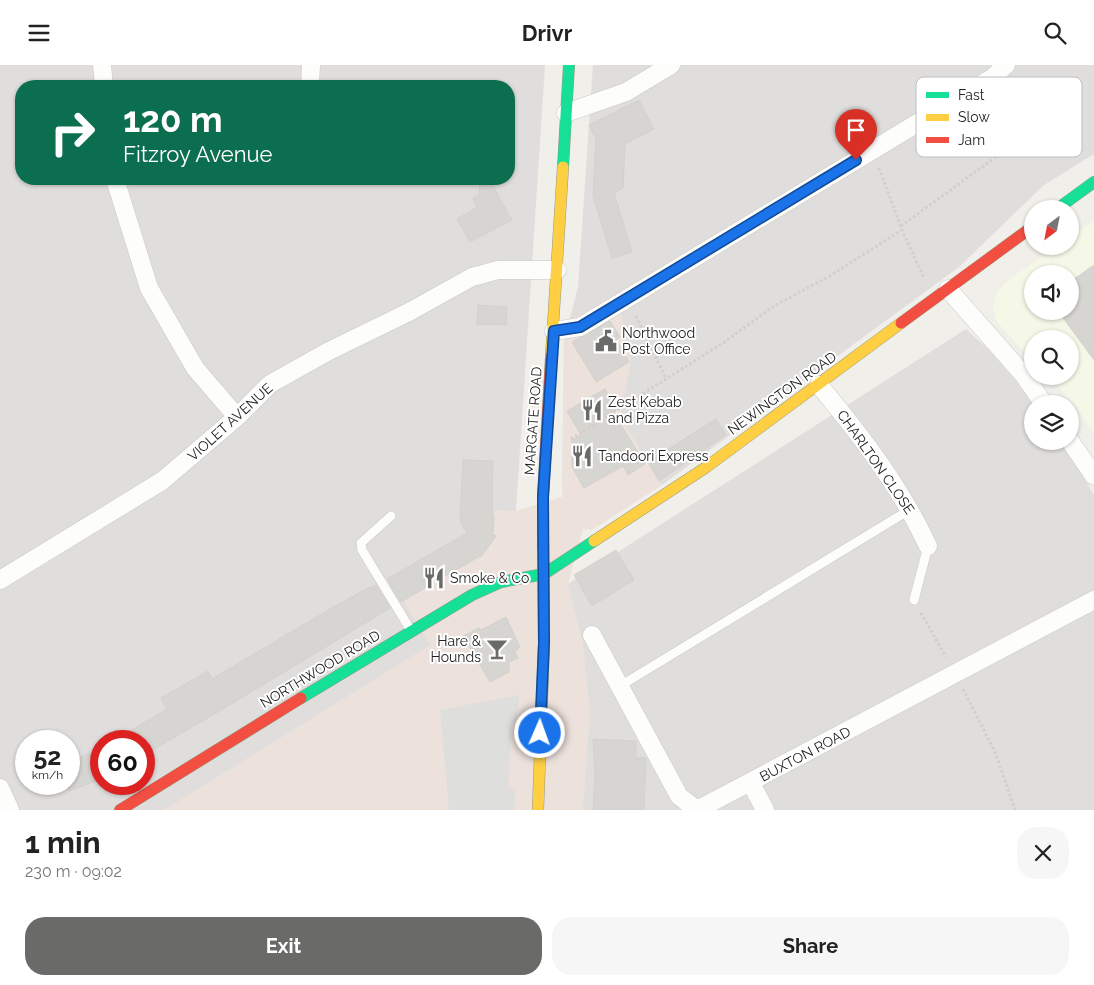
<!DOCTYPE html>
<html lang="en">
<head>
<meta charset="utf-8">
<style>
	:root { --surface:#fff; --page:#f6f6f6; --text:#222; --muted:#767676; --accent:#6a6a68 }
	body { margin:0; font-family:Raleway,sans-serif; background:var(--page); color:var(--text); height:100vh; display:flex; flex-direction:column; font-size:19px; white-space:nowrap }
	* { box-sizing:border-box; margin:0 }
	p { font-size:16px; color:var(--muted) }
	.icon { flex:none; width:28px; height:28px; fill:none; stroke:currentColor; stroke-width:2; stroke-linecap:round; stroke-linejoin:round }
	.map { position:relative; height:745px; overflow:hidden }
	.drawer { display:flex; flex-direction:column; background:var(--surface); flex:1 }
	.drawer>* { flex:none }
	.top-card { position:absolute; left:15px; top:15px; width:500px; height:105px; border-radius:20px; box-shadow:0 1px 4px #0004; background:#0b6e4f; color:#fff; overflow:hidden }
	.needle { width:32px; rotate:212deg }
	.buttons { position:absolute; left:1024px; top:135px; display:grid; gap:10px }
	.buttons a { display:grid; place-items:center; width:55px; height:55px; border-radius:50%; background:var(--surface); box-shadow:0 1px 4px #0004; font-size:25px }
	.speed { position:absolute; left:15px; top:665px; display:flex; gap:10px; font-size:25px; font-weight:700; text-align:center }
	.speed>* { display:grid; place-content:center; width:65px; height:65px; border-radius:50%; background:var(--surface); box-shadow:0 1px 4px #0004; line-height:1 }
	.speed small { font-size:12px; font-weight:400 }
	.speed .limit { border:8px solid #d22; background:#fff; color:#111 }
	.pin { position:absolute; display:grid; place-items:center; width:42px; height:42px; color:#fff; margin:-51px -21px; border-radius:50% 50% 50% 0; rotate:-45deg; box-shadow:0 0 5px #0007 }
	.pin .icon { rotate:45deg }
	.me { position:absolute; width:55px; margin:-28px; rotate:2deg; stroke-linejoin:round; filter:drop-shadow(0 0 4px #0008) }
	.turn { display:flex; align-items:center; gap:18px; height:105px; padding:0 25px; font-size:22px }
	.turn .icon { width:65px; height:65px; stroke-width:2.5 }
	.turn b { display:block; font-size:35px; line-height:42px }
	.round { display:grid; place-items:center; flex:none; width:52px; height:52px; border-radius:20px; background:var(--page) }
	.summary { display:flex; align-items:center; justify-content:space-between; height:85px; padding:0 25px }
	h1 { font-size:30px; font-weight:700; line-height:38px }
	.primary-button { display:flex; gap:10px; margin-top:auto; padding:10px 25px }
	.primary-button a { flex:1; height:58px; border-radius:20px; background:var(--accent); color:#fff; font-size:20px; font-weight:700; line-height:58px; text-align:center }
	.primary-button a+a { background:var(--page); color:var(--text) }
	header { display:flex; justify-content:space-between; align-items:center; height:65px; padding:0 25px; background:var(--surface); font-size:22px; font-weight:700 }
	.map>svg:first-child { display:block }
	.residential { fill:#dfdedc; fill-rule:evenodd }
	.commercial { fill:#ede1dc }
	.education { fill:#f6f8e7; fill-rule:evenodd }
	.religious { fill:#dededc }
	.building { fill:#d7d5d1; stroke:#d3d1cb }
	.lines { fill:none; stroke-linecap:round; stroke-linejoin:round }
	.lane-casing { stroke:#c9c8c6; stroke-width:10 }
	.street-casing { stroke:#c9c8c6; stroke-width:19 }
	.fast-casing { stroke:#969b81; stroke-width:12 }
	.slow-casing { stroke:#969b81; stroke-width:12 }
	.jam-casing { stroke:#969b81; stroke-width:12 }
	.path { stroke:#d8ccc9; stroke-width:3; stroke-dasharray:2.5 2.5; stroke-linecap:butt }
	.lane { stroke:#fdfdfc; stroke-width:9 }
	.street { stroke:#fdfdfc; stroke-width:18 }
	.fast { stroke:#16e098; stroke-width:11 }
	.slow { stroke:#ffcf43; stroke-width:11 }
	.jam { stroke:#f24e42; stroke-width:11 }
	.route-casing { stroke:#114b97; stroke-width:12 }
	.route { stroke:#1a73e8; stroke-width:9 }
	.labels { text-anchor:middle; dominant-baseline:central; stroke-width:4; stroke-linejoin:round; paint-order:stroke }
	.poi-label { font-size:14px; fill:#222; stroke:#fff; text-anchor:start }
	.street-label { font-size:14px; fill:#222; stroke:#fff }
	.key { fill:#fff; stroke:#bdbdbd; stroke-width:1 }
	.key-label { font-size:14px; fill:#222 }
</style>
</head>
<body>
<header><svg class="icon" aria-label="menu" viewBox="0 0 24 24"><path d="M4 6h16M4 12h16M4 18h16"/></svg>Drivr<svg class="icon" aria-label="search" viewBox="0 0 24 24"><circle cx="10" cy="10" r="6"/><path d="M15 15l6 6"/></svg></header>
<div class="map">
<svg width="1094" height="745" viewBox="0 0 1094 745">
	<rect width="100%" height="100%" fill="#f0efea"/>
	<path class="residential" d="M0,0H545L516,446L509,745H0ZM21,21H509V114H21ZM26,676H69V719H26ZM101,676H144V719H101Z
		M593,0H1094V89L1044,120L959,202L662,420L562,432L564,276L578,222Z
		M966,264L990,286L1036,339H1032V376H1063L1094,430V745H559L568,519Z"/>
	<path class="commercial" d="M621,248L631,296L620,352L662,420L592,465L583,464L568,519L583,579L590,646L583,745H164L430,580L389,513L467,468L468,447L494,450L495,445L516,446L562,432L564,276Z"/>
	<path class="education" d="M1094,156V369L1075,340L1048,311H1070V274H1032V295L997,257L993,242L997,227L1011,213L1058,181H1070V173ZM1032,209H1070V246H1032Z"/>
	<path class="religious" d="M519,630L516,658L512,659L508,723L516,724L514,745H449L440,645Z"/>
	<path class="building" d="M639,35L654,64L625,79L623,123L614,128L632,187L612,193L593,131L596,74L589,60Z
		M480,114H489L512,155L470,177L457,154L477,142L473,133L479,130Z
		M1094,200V295L1058,246H1070V232L1077,227L1070,217Z
		M478,240L507,242L506,260L477,259Z
		M610,256L620,272L616,274L629,297L596,317L572,277Z
		M605,324L617,344L613,347L645,399L628,410L623,401L584,423L572,402V375L581,370L567,346Z
		M716,354L726,370L659,416L648,397Z
		M463,395L493,396L492,449L494,450L493,470L496,471L481,492L480,491L401,537L387,514L467,468L460,456Z
		M616,485L634,515L592,541L574,510Z
		M376,520L390,543L228,641L144,690V676H113L167,644L161,633L208,606L212,614L328,545L370,522L371,523Z
		M506,552L520,582L515,587L518,593L509,597V607L490,617L463,571L479,563L481,565Z
		M593,674L636,676V693H646L644,745H593L595,707Z
		M101,684V714L69,726V696Z"/>
	<g class="lines">
		<g class="lane-casing">
			<path id="lane" d="M391,451L361,478L362,485L410,564
				M914,535L928,481
				M620,621L911,444"/>
		</g>
		<g class="street-casing">
			<path id="street" d="M102,0L104,21
				M310,21L311,0
				M566,48L626,27L671,0
				M115,114L149,223L195,303L237,352
				M948,224L1023,309L1044,339
				M554,266L580,262L992,13L1006,0
				M819,320C861,371 900,421 928,481
				M1070,376L1094,411
				M0,515L162,416L237,352L270,319L329,286L409,247L472,212L498,205H557
				M592,570L679,731L697,745L1094,535
				M751,718L765,745
				M0,723L10,745"/>
		</g>
		<g class="fast-casing">
			<path id="fast" d="M563,102L569,0
				M1057,144L1094,117
				M301,633L472,530L501,517L544,509L594,476"/>
		</g>
		<g class="slow-casing">
			<path id="slow" d="M551,292L563,102
				M594,476L705,403L901,258
				M538,745L544,578L543,483"/>
		</g>
		<g class="jam-casing">
			<path id="jam" d="M901,258L1032,162
				M543,483V431L551,292
				M120,745L301,633"/>
		</g>
		<path class="path" d="M879,103L902,165L924,213
			M901,161L1041,59
			M636,251L666,314
			M571,374L723,278L774,241L828,212L902,165
			M921,548L946,592
			M963,624L996,689L1015,745"/>
		<use href="#lane" class="lane"/>
		<use href="#street" class="street"/>
		<use href="#fast" class="fast"/>
		<use href="#slow" class="slow"/>
		<use href="#jam" class="jam"/>
	</g>
	<g class="lines">
		<g class="route-casing">
			<path id="route" d="M540,668L544,578L543,432L554,266L580,262L856,95"/>
		</g>
		<use href="#route" class="route"/>
	</g>
	<defs>
		<g id="civic-bare" transform="scale(1.725)"><path d="M-.6-6.5H3V-4.5H.6V-3L4-1V1h2V6H-6V1h2V-1L-.6-3ZM-1.2 2.5V6h2.4V2.5Z" fill="#6a6a68" stroke="#fff" stroke-width="2.5" paint-order="stroke"/></g>
		<g id="restaurant-bare" transform="scale(1.725)"><path d="M-5-6h1v4h1v-4h1v4h1v-4h1v5L-1.5 .5V6h-2V.5L-5-1ZM5-6V6H3V1.5H1.5Q1.5-4 5-6Z" fill="#6a6a68" stroke="#fff" stroke-width="2.5" paint-order="stroke"/></g>
		<g id="bar-bare" transform="scale(1.725)"><path d="M-6-5H6L.8 .8V4.5H3.5V6h-7V4.5H-.8V.8Z" fill="#6a6a68" stroke="#fff" stroke-width="2.5" paint-order="stroke"/></g>
	</defs>
	<g fill-rule="evenodd">
		<use href="#civic-bare" x="606" y="276"/>
		<use href="#restaurant-bare" x="592" y="345"/>
		<use href="#restaurant-bare" x="582" y="391"/>
		<use href="#restaurant-bare" x="434" y="513"/>
		<use href="#bar-bare" x="497" y="584"/>
	</g>
	<g class="labels">
		<g class="poi-label">
			<text x="622" y="268">Northwood<tspan x="622" dy="16">Post Office</tspan></text>
			<text x="608" y="337">Zest Kebab<tspan x="608" dy="16">and Pizza</tspan></text>
			<text x="598" y="391">Tandoori Express</text>
			<text x="450" y="513">Smoke &amp; Co</text>
			<text x="481" y="576" text-anchor="end">Hare &amp;<tspan x="481" dy="16">Hounds</tspan></text>
		</g>
		<g class="street-label">
			<text transform="translate(782 328) rotate(-36)">NEWINGTON ROAD</text>
			<text transform="translate(533 356) rotate(-86)">MARGATE ROAD</text>
			<text transform="translate(230 357) rotate(-42)">VIOLET AVENUE</text>
			<text transform="translate(876 397) rotate(55)">CHARLTON CLOSE</text>
			<text transform="translate(320 604) rotate(-31)">NORTHWOOD ROAD</text>
			<text transform="translate(805 689) rotate(-28)">BUXTON ROAD</text>
		</g>
	</g>
	<rect x="916" y="12" width="166" height="80" rx="8" class="key"/>
	<rect x="926" y="27" width="23" height="6" fill="#16e098"/>
	<rect x="926" y="49" width="23" height="7" fill="#ffcf43"/>
	<rect x="926" y="72" width="23" height="6" fill="#f24e42"/>
	<g class="key-label">
		<text x="958" y="35">Fast</text>
		<text x="958" y="57">Slow</text>
		<text x="958" y="80">Jam</text>
	</g>
</svg>
<div class="buttons">
<a><svg class="needle" viewBox="-14 -14 28 28"><path d="M0-13l5 13h-10z" fill="#e53935"/><path d="M0 13l5-13h-10z" fill="#767676"/></svg></a>
<a><svg class="icon" aria-label="sound" viewBox="0 0 24 24"><path d="M4 9h4l5-4v14l-5-4H4zM17 9q2 3 0 6"/></svg></a>
<a><svg class="icon" aria-label="search" viewBox="0 0 24 24"><circle cx="10" cy="10" r="6"/><path d="M15 15l6 6"/></svg></a>
<a><svg class="icon" aria-label="layers" viewBox="0 0 24 24"><path d="M12 4l9 5-9 5-9-5zM3 14l9 5 9-5"/></svg></a>
</div>
<div class="speed"><div>52<small>km/h</small></div><div class="limit">60</div></div>
<div class="pin" style="left:856px;top:95px;background:#d93025"><svg class="icon" aria-label="arrive" viewBox="0 0 24 24"><path d="M6 21V4h12l-3 4 3 4H6"/></svg></div>
<svg class="me" style="left:540px;top:668px" viewBox="-20 -20 40 40"><circle r="17" fill="#1a73e8" stroke="#fff" stroke-width="3"/><path d="M0-11L8 9 0 5-8 9z" fill="#fff"/></svg>
<div class="top-card">
<div class="turn"><svg class="icon" aria-label="right" viewBox="0 0 24 24"><path d="M7 20v-9h11M14 6l5 5-5 5"/></svg><div><b>120 m</b>Fitzroy Avenue</div></div>
</div>
</div>
<section class="drawer">
<div class="summary"><div><h1>1 min</h1><p>230 m · 09:02</p></div><a class="round"><svg class="icon" aria-label="close" viewBox="0 0 24 24"><path d="M6 6l12 12M18 6L6 18"/></svg></a></div>
<div class="primary-button"><a>Exit</a><a>Share</a></div>
</section>
</body>
</html>
